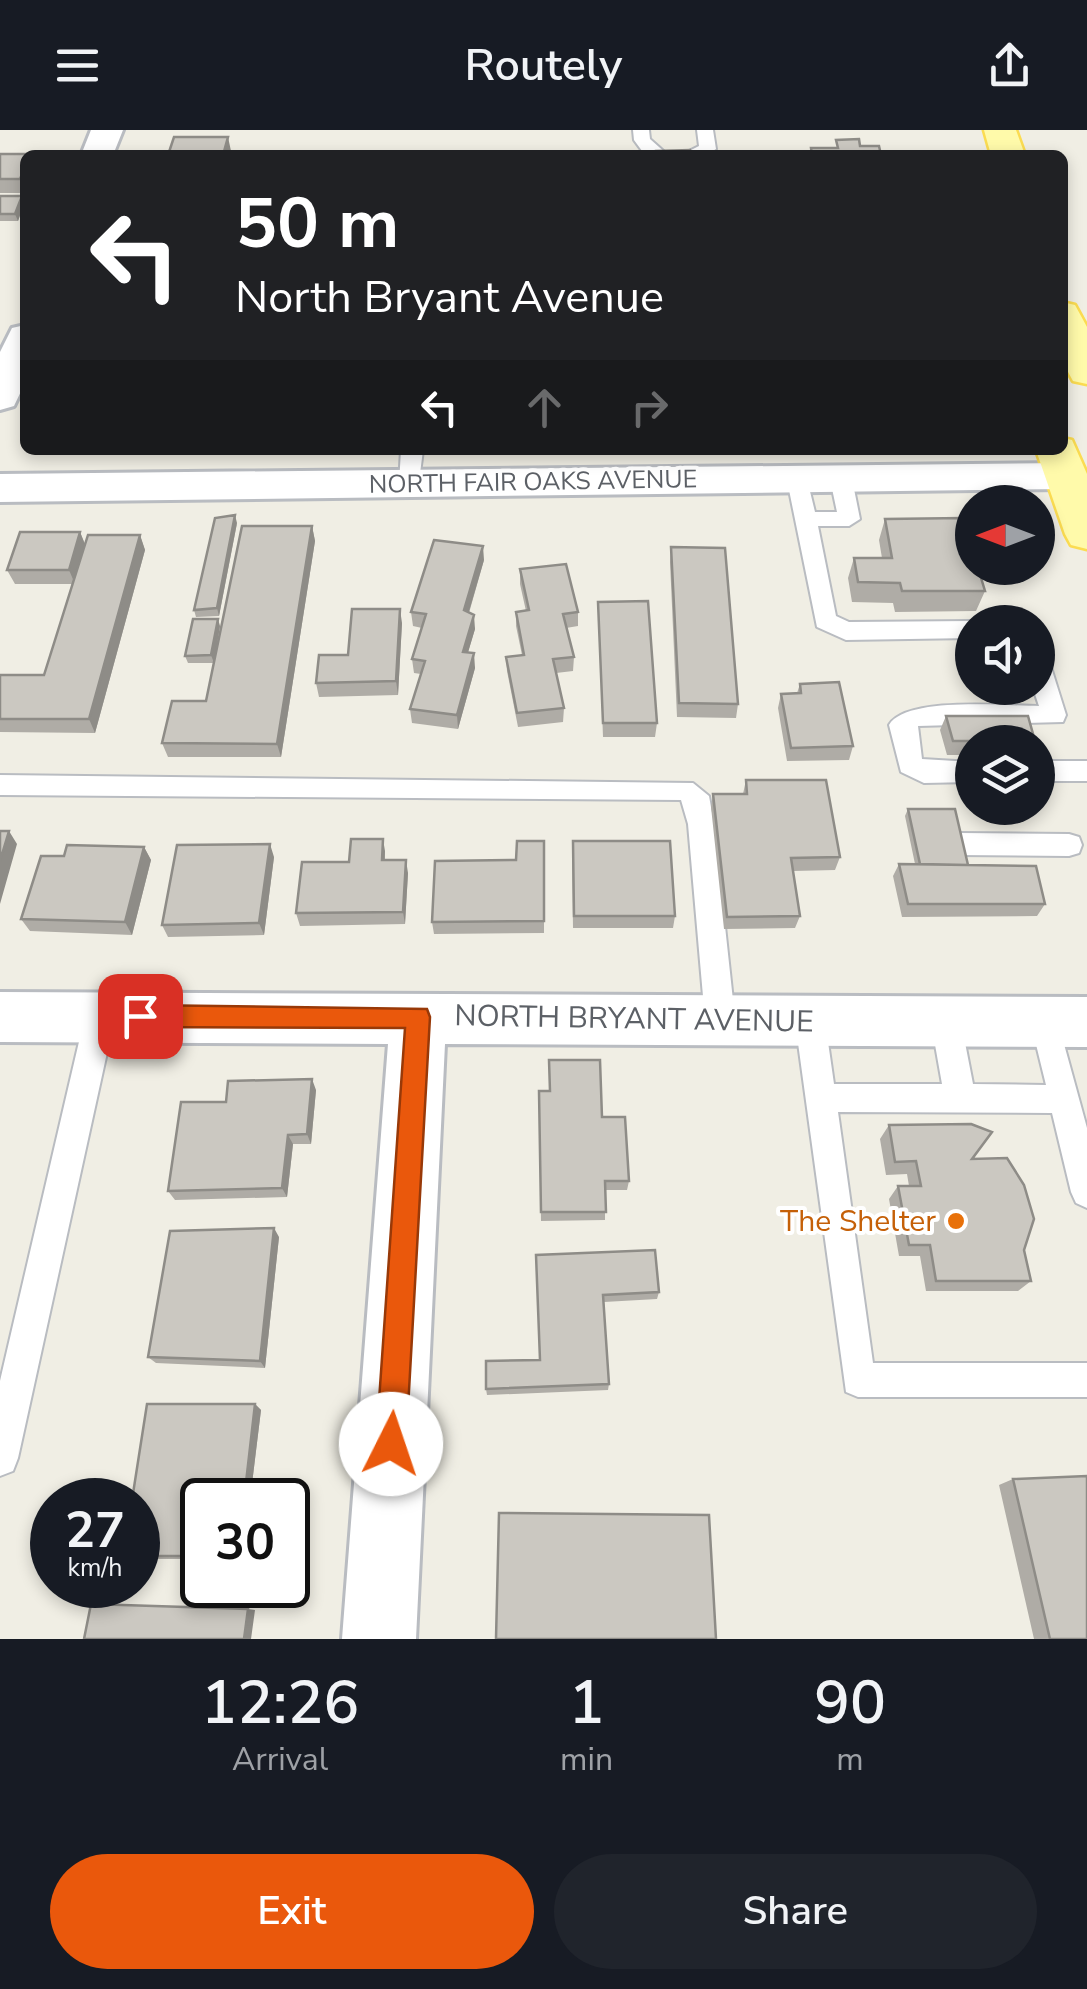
<!DOCTYPE html>
<html lang="en">
<head>
<meta charset="utf-8">
<style>
	:root { --surface:#171b24; --page:#20242c; --text:#f1f3f6; --muted:#9ea1a6; --accent:#ea580c }
	body { margin:0; font-family:"Nunito Sans",sans-serif; background:var(--page); color:var(--text); height:100vh; display:flex; flex-direction:column; font-size:38px; white-space:nowrap }
	* { box-sizing:border-box; margin:0 }
	p { font-size:32px; color:var(--muted) }
	.icon { flex:none; width:55px; height:55px; fill:none; stroke:currentColor; stroke-width:2; stroke-linecap:round; stroke-linejoin:round }
	.map { position:relative; height:1509px; overflow:hidden }
	.side { display:flex; flex-direction:column; background:var(--surface); flex:1 }
	.side>* { flex:none }
	.banner { position:absolute; left:20px; top:20px; width:1048px; height:305px; border-radius:15px; box-shadow:0 5px 15px #0003; background:#202124; color:#fff; overflow:hidden }
	.needle { width:65px; rotate:270deg }
	.tools { position:absolute; left:955px; top:355px; display:grid; gap:20px }
	.tools a { display:grid; place-items:center; width:100px; height:100px; border-radius:50%; background:var(--surface); box-shadow:0 5px 15px #0003; font-size:50px }
	.speed { position:absolute; left:30px; top:1348px; display:flex; gap:20px; font-size:50px; font-weight:700; text-align:center }
	.speed>* { display:grid; place-content:center; width:130px; height:130px; border-radius:50%; background:var(--surface); box-shadow:0 5px 15px #0003; line-height:1 }
	.speed small { font-size:25px; font-weight:400 }
	.speed .limit { border:5px solid #111; border-radius:15px; background:#fff; color:#111 }
	.pin { position:absolute; display:grid; place-items:center; width:85px; height:85px; color:#fff; margin:-42px; border-radius:20px; box-shadow:0 5px 15px #0006 }
	.me { position:absolute; width:110px; margin:-55px; rotate:4deg; stroke-linejoin:round; filter:drop-shadow(0 0 8px #0008) }
	.turn { display:flex; align-items:center; gap:35px; height:210px; padding:0 50px; font-size:45px }
	.turn .icon { width:130px; height:130px; stroke-width:2.5 }
	.turn b { display:block; font-size:70px; line-height:85px }
	.lanes { display:flex; align-items:center; height:95px; padding:0 50px; background:#0003; justify-content:center; gap:50px; direction:ltr }
	.lanes .off { opacity:.35 }
	.eta { display:flex; justify-content:space-evenly; align-items:center; height:170px; text-align:center }
	.eta b { font-size:60px; font-weight:600; line-height:70px }
	.button { display:flex; gap:20px; margin-top:auto; padding:20px 50px }
	.button a { flex:1; height:115px; border-radius:60px; background:var(--accent); color:#fff; font-size:40px; font-weight:600; line-height:115px; text-align:center }
	.button a+a { background:var(--page); color:var(--text) }
	header { display:flex; justify-content:space-between; align-items:center; height:130px; padding:0 50px; background:var(--surface); font-size:45px; font-weight:600 }
	.map>svg:first-child { display:block }
	.lines { fill:none; stroke-linecap:round; stroke-linejoin:round }
	.service-casing { stroke:#b9bcc1; stroke-width:4 }
	.minor-casing { stroke:#b9bcc1; stroke-width:6 }
	.primary-casing { stroke:#fbdc52; stroke-width:5 }
	.service { fill:#fff; fill-rule:evenodd }
	.minor { fill:#fff; fill-rule:evenodd }
	.primary { fill:#fffaaa; fill-rule:evenodd }
	.wall { fill:#afaca6 }
	.shaded-wall { fill:#8e8c87 }
	.building { fill:#cbc8c1; stroke:#8e8c87; stroke-width:2.5 }
	.route { fill:#ea580c; stroke:#983908; stroke-width:2.5 }
	.food-dot { fill:#e8710a; stroke:#fff; stroke-width:4 }
	.labels { text-anchor:middle; dominant-baseline:central; stroke-width:8; stroke-linejoin:round; paint-order:stroke }
	.far-street-label { font-size:25px; fill:#5c6066; stroke:#fff }
	.street-label { font-size:30px; fill:#5c6066; stroke:#fff }
	.food-label { font-size:30px; fill:#c56008; stroke:#fff; text-anchor:end }
</style>
</head>
<body>
<header><svg class="icon" aria-label="menu" viewBox="0 0 24 24"><path d="M4 6h16M4 12h16M4 18h16"/></svg>Routely<svg class="icon" aria-label="share" viewBox="0 0 24 24"><path d="M12 15V3M7 8l5-5 5 5M5 13v7h14v-7"/></svg></header>
<div class="map">
<svg width="1087" height="1509" viewBox="0 0 1087 1509">
	<rect width="100%" height="100%" fill="#f0eee4"/>
	<g class="lines">
		<g class="service-casing">
			<path id="service" d="M633,0H649L650,9L668,25H645L634,10Z
				M697,0H713L716,19L706,25H681L699,16Z
				M401,320H423L418,359L410,361L399,354Z
				M841,342L852,349L860,389L849,396H818L836,486L849,492L972,491L976,492L972,508L846,510L817,497L787,350L798,343L806,345L815,382H837L830,349Z
				M1038,525L1050,534L1066,585L1063,592L918,596L922,629L972,632V652L924,653L901,642L889,595C906,566 1006,576 1039,576L1033,558H1038Z
				M1038,631H1087V651H1038Z
				M0,645L693,653L709,666L714,694L735,889L730,898L720,902L710,898L705,889L688,694L681,670L0,665Z
				M958,703L1069,704L1079,707L1082,715L1079,723L1069,726L958,725L948,722L945,714L948,706Z
				M100,873L110,877L115,886L18,1328L13,1341L0,1346V1251L85,886L90,877Z
				M810,878L820,882L825,891L834,954H942L931,892L936,883L946,879L956,883L961,892L973,954L1046,955L1031,894L1036,885L1046,881L1056,885L1087,998V1078L1076,1073L1071,1062L1052,983L838,982L873,1233H1087V1267H858L846,1262L795,891L800,882Z"/>
		</g>
		<g class="minor-casing">
			<path id="minor" d="M91,0H123L113,25H81Z
				M25,195V253L14,276L0,280V222L12,198Z
				M1066,333L1080,337L1086,346L1080,355L1066,359L0,372V344Z
				M0,862L1087,867V917L445,914L416,1509H342L388,914L0,912Z"/>
		</g>
		<g class="primary-casing">
			<path id="primary" d="M984,0H1016L1025,25H991Z
				M1062,172L1075,175L1087,197V254L1073,251L1062,231Z
				M1062,308L1072,310L1087,344V419L1071,415L1065,404L1036,320H1062Z"/>
		</g>
		<use href="#service" class="service"/>
		<use href="#minor" class="minor"/>
		<use href="#primary" class="primary"/>
	</g>
	<path class="wall" d="M0,24H31L32,25H25V63H0Z
		M0,66H22L24,74L18,91H0Z
		M885,389L985,461L976,481L895,482L893,473L852,472L848,448L854,428H882L879,410Z
		M237,393L219,486L196,487L194,480Z
		M312,396L315,411L281,627H168L162,613L206,571Z
		M80,402L85,414L140,405L145,420L95,603L0,602V545H44L72,454H15L7,440Z
		M671,417L738,574L736,588L677,587L670,432Z
		M484,430L469,483L475,499L468,522L475,538L458,599L412,593L410,579L421,544L414,543L412,529L422,498L413,496L411,482Z
		M520,439L578,482V496L566,498L574,527L573,541L556,543L564,578L563,592L518,597L507,541L506,527L522,525L516,496V482L526,481L520,454Z
		M598,472L657,593L655,607H603Z
		M402,493L398,565L319,567L316,553L348,525Z
		M220,496L214,533H188L185,526Z
		M800,554L853,616L849,630L787,631L778,578L781,564L797,563Z
		M946,586L1035,611L1034,612H972V625H947L940,600Z
		M746,650L840,727L835,740L793,741L800,786L795,798L724,799L711,677L713,664H743Z
		M908,679L968,735L1045,774L1037,786L902,787L893,746L899,734H915L905,686Z
		M544,711V803L434,804L432,792Z
		M144,717L151,730L132,805L30,801L21,789L64,726Z
		M385,721V730L408,743L405,794L300,796L296,783L349,732Z
		M572,724L675,786L673,798H573Z
		M274,727L264,805L168,807L162,795Z
		M316,960L311,1014H293L287,1067L175,1070L168,1061L226,972Z
		M539,961L602,987L629,1051L627,1060H605V1090L541,1091Z
		M889,995L972,1029L1024,1120L1031,1151L1018,1161H926L920,1126H899L889,1069L898,1056H909L907,1044L886,1045L880,1009Z
		M279,1107L265,1238L156,1233L148,1227Z
		M536,1125L659,1162L657,1169L604,1172L609,1254L608,1260L487,1265L486,1259L540,1230Z
		M255,1274L261,1280L250,1370H202V1429H153L144,1426L147,1400Z
		M1013,1349L1087,1509H1034L999,1355Z"/>
	<path class="shaded-wall" d="M228,7L231,21L230,25H223Z
		M25,37V63L20,49Z
		M22,66L24,74L18,91L15,84Z
		M235,385L237,393L219,486L217,478Z
		M312,396L315,411L281,627L277,614Z
		M80,402L86,417L75,454L69,440Z
		M140,405L145,420L95,603L89,589Z
		M483,416L484,430L465,495L464,480Z
		M400,479L402,493L398,565L396,551Z
		M474,485L475,499L464,536L463,522Z
		M218,489L220,496L214,533L211,525Z
		M474,523L475,538L458,599L457,585Z
		M9,701L17,714L0,774V731Z
		M383,709L385,721L384,743L382,730Z
		M270,714L274,727L264,805L259,793Z
		M144,717L151,730L132,805L125,792Z
		M406,730L408,743L405,794L403,782Z
		M312,949L316,960L311,1014L307,1004Z
		M288,1005L293,1014L287,1067L282,1058Z
		M274,1098L279,1107L265,1238L260,1231Z
		M255,1274L261,1280L250,1370H244Z
		M248,1479L255,1480L251,1509H244Z"/>
	<path class="building" d="M174,7H228L223,25H168Z
		M859,9L860,16H879L881,25H812L811,18H838L836,10Z
		M690,20L691,25H656V21Z
		M0,24H31L30,25H25V37L20,49H0Z
		M0,66H22L15,84H0Z
		M235,385L217,478L194,480L215,388Z
		M964,388L972,419V438H978L985,461H902L900,453L858,452L854,428H892L885,389Z
		M242,396H312L277,614L162,613L172,571H206Z
		M20,402H80L69,440H7Z
		M88,405H140L89,589H0V545H44Z
		M434,410L483,416L464,480L474,485L463,522L474,523L457,585L410,579L425,531L412,529L426,484L411,482Z
		M671,417L725,418L738,574L679,573Z
		M566,434L578,482L563,484L574,527L553,529L564,578L517,583L506,527L524,525L516,482L529,480L520,439Z
		M648,471L657,593H603L598,472Z
		M352,479H400L396,551L316,553L319,525H348Z
		M193,489H218L211,525L185,526Z
		M839,552L853,616L791,618L781,564L801,563L800,554Z
		M946,586H1028L1035,611H953Z
		M746,650H826L840,727L791,728L800,786L727,787L713,664H747Z
		M908,679H955L968,735L920,734Z
		M0,701H9L0,731Z
		M351,709H383L382,730H406L403,782L296,783L302,732H349Z
		M517,711H544V791L432,792L435,731L516,730Z
		M573,711H670L675,786H574Z
		M270,714L259,793L162,795L177,715Z
		M67,715L144,717L125,792L21,789L41,726H64Z
		M899,734L1036,736L1045,774H908Z
		M549,930H600L602,987H625L629,1051H605L606,1082H541L539,961H550Z
		M312,949L307,1004L288,1005L282,1058L168,1061L181,972H226L228,951Z
		M971,994L992,1002L972,1029L1007,1028L1024,1055L1034,1089L1024,1120L1031,1151H936L930,1115H909L898,1056H921L916,1031L895,1032L889,995Z
		M274,1098L260,1231L148,1227L170,1101Z
		M655,1120L659,1162L603,1165L609,1254L486,1259V1231L540,1230L536,1125Z
		M147,1274H255L244,1370H202V1426H144L147,1400L138,1397V1370H132Z
		M1087,1346V1509H1050L1013,1349Z
		M499,1383L709,1385L716,1509H496Z
		M91,1474L248,1479L244,1509H84Z"/>
	<path class="route" d="M140,875L427,879L430,887L406,1314L401,1325L391,1329L381,1325L376,1314L405,898L140,897L128,886Z"/>
	<circle class="food-dot" cx="956" cy="1091" r="10"/>
	<g class="labels">
		<g class="far-street-label">
			<text transform="translate(533 352) rotate(-1)">NORTH FAIR OAKS AVENUE</text>
		</g>
		<g class="street-label">
			<text transform="translate(634 889) rotate(1)">NORTH BRYANT AVENUE</text>
		</g>
		<g class="food-label">
			<text x="936" y="1091">The Shelter</text>
		</g>
	</g>
</svg>
<div class="tools">
<a><svg class="needle" viewBox="-14 -14 28 28"><path d="M0-13l5 13h-10z" fill="#e53935"/><path d="M0 13l5-13h-10z" fill="#9ea1a6"/></svg></a>
<a><svg class="icon" aria-label="sound" viewBox="0 0 24 24"><path d="M4 9h4l5-4v14l-5-4H4zM17 9q2 3 0 6"/></svg></a>
<a><svg class="icon" aria-label="layers" viewBox="0 0 24 24"><path d="M12 4l9 5-9 5-9-5zM3 14l9 5 9-5"/></svg></a>
</div>
<div class="speed"><div>27<small>km/h</small></div><div class="limit">30</div></div>
<div class="pin" style="left:140px;top:886px;background:#d93025"><svg class="icon" aria-label="arrive" viewBox="0 0 24 24"><path d="M6 21V4h12l-3 4 3 4H6"/></svg></div>
<svg class="me" style="left:391px;top:1314px" viewBox="-20 -20 40 40"><circle r="19" fill="#fff"/><path d="M0-13L10 11 0 6-10 11z" fill="#ea580c"/></svg>
<div class="banner">
<div class="turn"><svg class="icon" aria-label="left" viewBox="0 0 24 24"><path d="M17 20v-9H6M10 6l-5 5 5 5"/></svg><div><b>50 m</b>North Bryant Avenue</div></div>
<div class="lanes"><svg class="icon" aria-label="left" viewBox="0 0 24 24"><path d="M17 20v-9H6M10 6l-5 5 5 5"/></svg><svg class="icon off" aria-label="ahead" viewBox="0 0 24 24"><path d="M12 20V5M6 11l6-6 6 6"/></svg><svg class="icon off" aria-label="right" viewBox="0 0 24 24"><path d="M7 20v-9h11M14 6l5 5-5 5"/></svg></div>
</div>
</div>
<section class="side">
<div class="eta">
<div><b>12:26</b><p>Arrival</p></div>
<div><b>1</b><p>min</p></div>
<div><b>90</b><p>m</p></div>
</div>
<div class="button"><a>Exit</a><a>Share</a></div>
</section>
</body>
</html>
